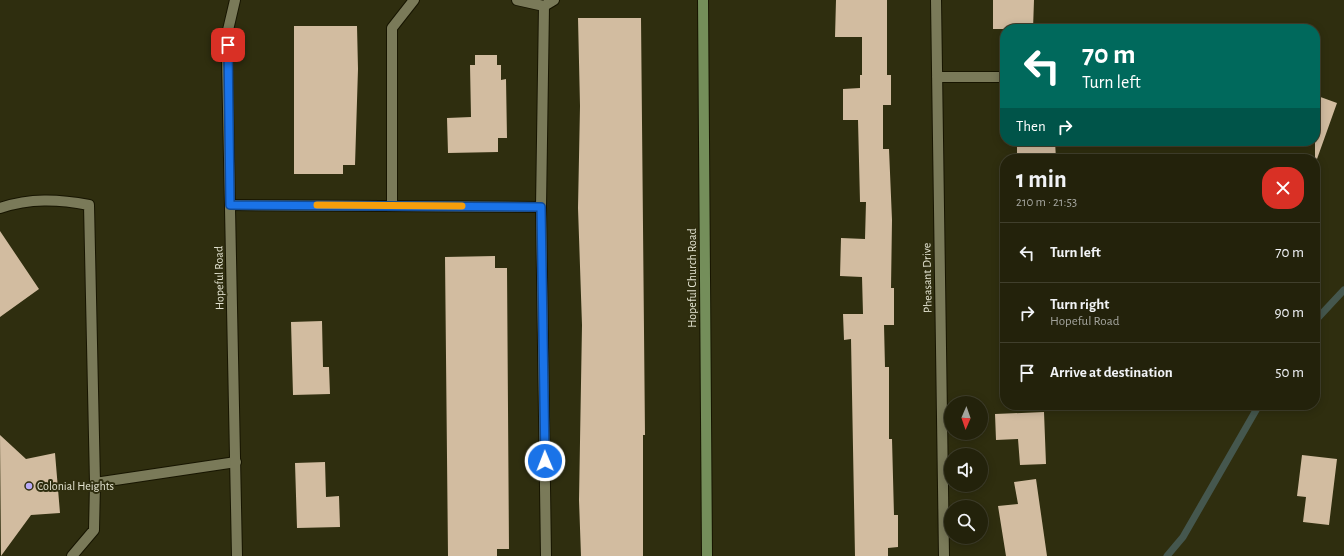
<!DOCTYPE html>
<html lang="en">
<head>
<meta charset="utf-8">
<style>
	:root { --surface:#23220b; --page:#2f2f19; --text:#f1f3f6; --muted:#a3a49d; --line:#403f2c }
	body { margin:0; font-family:"Alegreya Sans",sans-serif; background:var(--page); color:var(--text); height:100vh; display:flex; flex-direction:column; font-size:15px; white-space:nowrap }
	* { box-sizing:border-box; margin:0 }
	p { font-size:13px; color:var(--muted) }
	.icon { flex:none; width:22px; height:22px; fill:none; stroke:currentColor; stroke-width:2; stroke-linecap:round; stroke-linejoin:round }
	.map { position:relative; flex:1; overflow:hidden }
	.sheet { position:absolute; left:1000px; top:154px; width:320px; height:256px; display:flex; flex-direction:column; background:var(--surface); border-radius:16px; box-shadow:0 2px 10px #0003,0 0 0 1px var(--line) }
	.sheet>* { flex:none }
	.hud { position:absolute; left:1000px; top:24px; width:320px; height:122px; border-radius:16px; box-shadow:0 2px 10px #0003,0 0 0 1px var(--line); background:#00695c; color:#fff; overflow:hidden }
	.needle { width:26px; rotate:182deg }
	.controls { position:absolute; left:944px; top:396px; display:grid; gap:8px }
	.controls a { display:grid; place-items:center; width:44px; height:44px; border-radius:50%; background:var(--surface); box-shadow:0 2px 10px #0003,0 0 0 1px var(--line); font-size:20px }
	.pin { position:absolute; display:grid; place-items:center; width:34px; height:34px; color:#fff; margin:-17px; border-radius:8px; box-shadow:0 2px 6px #0006 }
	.me { position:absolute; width:44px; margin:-22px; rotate:359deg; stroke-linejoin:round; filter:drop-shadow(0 0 3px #0008) }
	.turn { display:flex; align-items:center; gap:14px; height:84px; padding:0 16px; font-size:18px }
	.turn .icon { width:52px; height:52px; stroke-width:2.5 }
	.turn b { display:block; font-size:28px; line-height:34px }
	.then { display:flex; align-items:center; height:38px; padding:0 16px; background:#0003; gap:8px; font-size:15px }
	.round { display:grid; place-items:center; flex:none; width:42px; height:42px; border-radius:16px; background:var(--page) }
	.overview { display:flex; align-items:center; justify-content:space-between; height:68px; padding:0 16px }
	h1 { font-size:24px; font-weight:700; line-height:30px }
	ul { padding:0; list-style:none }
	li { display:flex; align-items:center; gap:12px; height:60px; padding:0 16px; border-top:1px solid var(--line) }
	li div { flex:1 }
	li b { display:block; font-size:15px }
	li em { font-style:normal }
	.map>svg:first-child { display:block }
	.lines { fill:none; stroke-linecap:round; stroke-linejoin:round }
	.stream { stroke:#45574e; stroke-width:7 }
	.building { fill:#d2bca0 }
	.service-casing { stroke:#171500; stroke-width:12 }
	.minor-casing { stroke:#171500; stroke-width:12 }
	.secondary-casing { stroke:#171500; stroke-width:12 }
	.service { stroke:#7a7a59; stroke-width:10 }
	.minor { stroke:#7a7a59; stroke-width:10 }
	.secondary { stroke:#748e5a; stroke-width:10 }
	.route-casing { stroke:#114b97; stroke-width:10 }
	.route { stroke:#1a73e8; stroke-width:7 }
	.slow { stroke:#f59e0b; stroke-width:7 }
	.poi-dot { fill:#b9aaf7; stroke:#2f2e0f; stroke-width:1.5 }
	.labels { text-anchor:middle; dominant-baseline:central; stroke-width:4; stroke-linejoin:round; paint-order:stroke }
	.street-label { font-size:12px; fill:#e3e3d1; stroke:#2f2e0f }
	.poi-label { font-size:12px; fill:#e3e3d1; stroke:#2f2e0f; text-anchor:start }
</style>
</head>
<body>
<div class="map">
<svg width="1344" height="556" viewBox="0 0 1344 556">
	<rect width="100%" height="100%" fill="#2f2e0f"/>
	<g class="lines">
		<path class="stream" d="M1315,321L1344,290
			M1167,556L1183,537L1259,405"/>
	</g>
	<path class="building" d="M836,0H887V75H891V105H883V149H889L892,220L891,288H894V325H884L885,367H889V439H892L894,515H898V547L888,548V556H855L851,339L844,340L843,314H863L862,277L840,276L841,238L865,239L866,202H860L858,120H843V89L860,88V75H862V37H835Z
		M993,0H1034L1033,29H993Z
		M578,18H641L645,435H643V556H581L579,500L582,325L578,208L580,106Z
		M294,26H357L358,69L355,165H343V174H294Z
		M475,55H497V65H501V80L506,79L507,138H498V152L448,153L447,118L471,117L470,65H475Z
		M1315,95L1337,103L1317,159L1315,158Z
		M1017,141H1055L1056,159H1017Z
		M0,231L39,289L0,317Z
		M495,256V268H507L509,549H497V556H448L445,257Z
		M322,321L323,367H329L330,394L293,395L291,322Z
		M1044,412L1046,464L1020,465L1018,439L996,440L995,414Z
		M0,435L26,459L55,453L60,513L31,515L1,556Z
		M1302,455L1337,459L1329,525L1303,522L1306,497L1297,496Z
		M325,462L326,497L339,496L340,527L297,528L295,463Z
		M1036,479L1047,556H1006L998,506L1018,504L1014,482Z"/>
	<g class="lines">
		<g class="service-casing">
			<path id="service" d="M544,6L554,0
				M230,205L541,207L544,6L517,0
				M392,205V28L414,0
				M541,207L546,556
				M0,208C30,198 58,199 89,205L95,483L94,530L72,556
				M95,483L236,462"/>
		</g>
		<g class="minor-casing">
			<path id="minor" d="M235,0L228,30L227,59L237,556
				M936,0L944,556
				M937,77H1005"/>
		</g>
		<g class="secondary-casing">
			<path id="secondary" d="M703,0L707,556"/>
		</g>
		<use href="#service" class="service"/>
		<use href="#minor" class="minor"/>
		<use href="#secondary" class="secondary"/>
	</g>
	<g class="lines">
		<g class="route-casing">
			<path id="route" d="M228,45L230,205L541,207L545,461"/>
		</g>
		<use href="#route" class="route"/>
		<path class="slow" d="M317,205L462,206"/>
	</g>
	<circle class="poi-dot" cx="29" cy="486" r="4"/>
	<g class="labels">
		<g class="street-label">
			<text transform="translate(219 278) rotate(-91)">Hopeful Road</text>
			<text transform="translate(692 278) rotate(-90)">Hopeful Church Road</text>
			<text transform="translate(927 278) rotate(-91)">Pheasant Drive</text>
		</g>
		<g class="poi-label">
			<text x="37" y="486">Colonial Heights</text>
		</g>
	</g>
</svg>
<div class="controls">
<a><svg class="needle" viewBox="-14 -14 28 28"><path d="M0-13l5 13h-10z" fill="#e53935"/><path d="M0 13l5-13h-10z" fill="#a3a49d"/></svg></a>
<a><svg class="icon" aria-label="sound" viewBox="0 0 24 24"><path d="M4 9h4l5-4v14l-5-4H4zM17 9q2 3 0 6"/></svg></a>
<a><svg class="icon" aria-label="search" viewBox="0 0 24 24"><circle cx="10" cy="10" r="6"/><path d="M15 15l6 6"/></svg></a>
</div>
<div class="pin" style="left:228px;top:45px;background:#d93025"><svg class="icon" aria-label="arrive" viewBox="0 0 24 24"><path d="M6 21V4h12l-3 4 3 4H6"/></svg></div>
<svg class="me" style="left:545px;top:461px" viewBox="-20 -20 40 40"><circle r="17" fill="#1a73e8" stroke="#fff" stroke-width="3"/><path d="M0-11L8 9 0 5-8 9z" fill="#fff"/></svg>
<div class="hud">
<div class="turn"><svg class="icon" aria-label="left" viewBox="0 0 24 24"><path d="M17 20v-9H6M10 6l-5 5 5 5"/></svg><div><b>70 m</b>Turn left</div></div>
<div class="then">Then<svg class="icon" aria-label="right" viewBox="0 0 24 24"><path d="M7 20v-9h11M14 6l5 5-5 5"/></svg></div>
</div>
<section class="sheet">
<div class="overview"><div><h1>1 min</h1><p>210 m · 21:53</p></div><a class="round" style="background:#d93025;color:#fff"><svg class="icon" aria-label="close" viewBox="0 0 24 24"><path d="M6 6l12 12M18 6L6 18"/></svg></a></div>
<ul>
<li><svg class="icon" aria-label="left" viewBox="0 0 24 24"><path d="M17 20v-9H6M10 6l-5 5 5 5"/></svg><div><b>Turn left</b></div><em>70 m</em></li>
<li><svg class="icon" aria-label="right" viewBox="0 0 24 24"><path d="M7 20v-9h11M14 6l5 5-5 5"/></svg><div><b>Turn right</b><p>Hopeful Road</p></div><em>90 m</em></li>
<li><svg class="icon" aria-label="arrive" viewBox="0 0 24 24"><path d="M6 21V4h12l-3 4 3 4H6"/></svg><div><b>Arrive at destination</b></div><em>50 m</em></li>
</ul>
</section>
</div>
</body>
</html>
